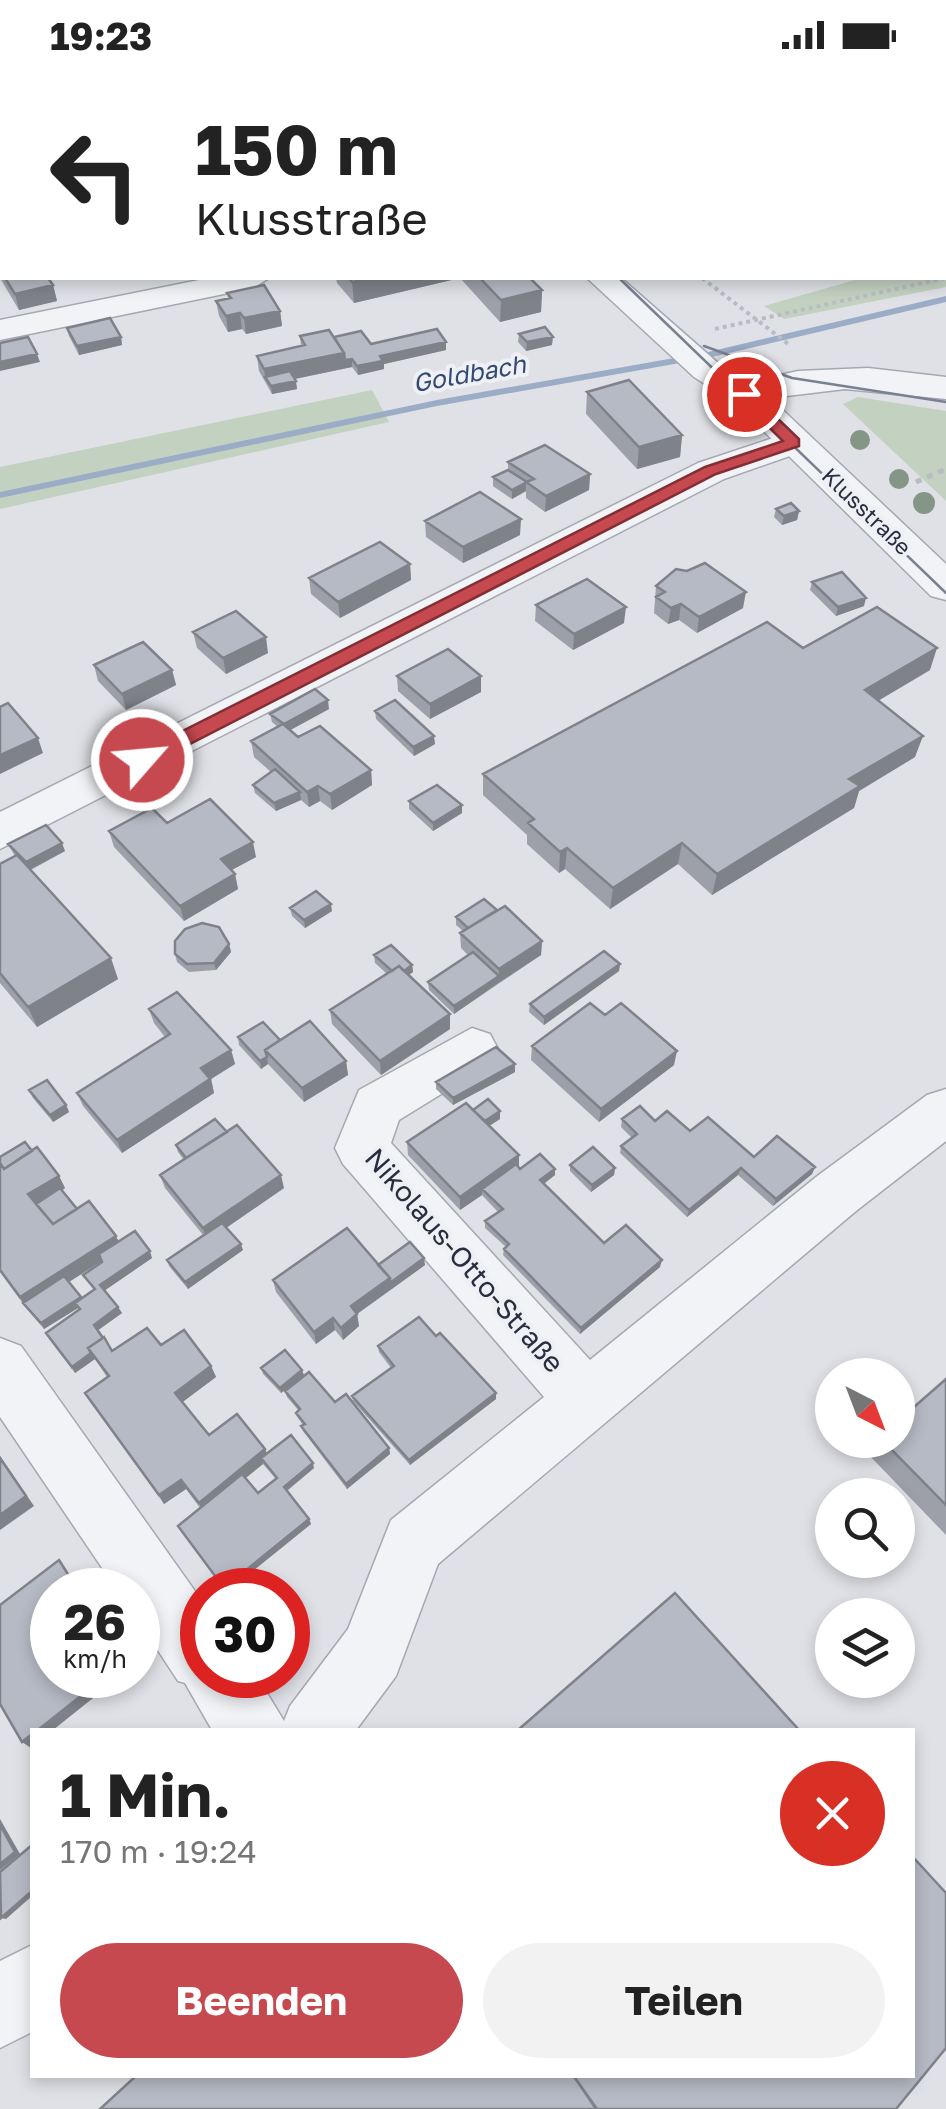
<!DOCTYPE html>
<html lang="de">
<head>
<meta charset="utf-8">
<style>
	:root { --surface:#fff; --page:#f2f2f2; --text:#222; --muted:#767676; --accent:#c74950 }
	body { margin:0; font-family:"Golos Text",sans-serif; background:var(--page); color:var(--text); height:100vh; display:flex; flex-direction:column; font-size:38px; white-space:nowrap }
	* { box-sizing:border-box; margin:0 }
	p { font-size:32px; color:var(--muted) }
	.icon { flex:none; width:55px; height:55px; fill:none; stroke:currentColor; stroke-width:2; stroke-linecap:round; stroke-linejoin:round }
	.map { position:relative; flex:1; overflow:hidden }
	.drawer { position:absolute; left:30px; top:1658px; width:885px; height:350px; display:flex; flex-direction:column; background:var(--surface); border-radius:0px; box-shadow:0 5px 15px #0003 }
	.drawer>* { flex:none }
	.guide { position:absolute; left:0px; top:0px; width:948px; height:210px; box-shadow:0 5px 15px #0003; background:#fff; color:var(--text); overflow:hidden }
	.needle { width:65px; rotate:138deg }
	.fabs { position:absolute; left:815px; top:1288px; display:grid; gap:20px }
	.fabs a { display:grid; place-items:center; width:100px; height:100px; border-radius:50%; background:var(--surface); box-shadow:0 5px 15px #0003; font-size:50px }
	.speed { position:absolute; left:30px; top:1498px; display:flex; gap:20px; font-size:50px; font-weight:700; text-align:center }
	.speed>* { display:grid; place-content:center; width:130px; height:130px; border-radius:50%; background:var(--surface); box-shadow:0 5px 15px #0003; line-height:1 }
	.speed small { font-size:25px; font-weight:400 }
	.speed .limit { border:15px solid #d22; background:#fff; color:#111 }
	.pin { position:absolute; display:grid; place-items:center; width:85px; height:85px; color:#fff; margin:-42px; border:5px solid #fff; border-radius:50%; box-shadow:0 2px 10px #0007 }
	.me { position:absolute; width:110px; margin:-55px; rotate:63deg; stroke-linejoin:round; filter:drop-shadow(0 0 8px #0008) }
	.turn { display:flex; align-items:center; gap:35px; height:210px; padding:0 30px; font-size:45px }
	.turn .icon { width:130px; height:130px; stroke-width:2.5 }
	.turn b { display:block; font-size:70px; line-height:85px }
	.round { display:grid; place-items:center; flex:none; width:105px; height:105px; border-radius:52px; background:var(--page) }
	.headline { display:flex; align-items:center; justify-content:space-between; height:170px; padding:0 30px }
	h1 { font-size:60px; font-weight:700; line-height:75px }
	.action { display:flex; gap:20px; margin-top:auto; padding:20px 30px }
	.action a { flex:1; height:115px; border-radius:60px; background:var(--accent); color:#fff; font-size:40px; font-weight:700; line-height:115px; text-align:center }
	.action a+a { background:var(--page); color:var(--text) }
	.status { display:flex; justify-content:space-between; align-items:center; height:70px; padding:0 50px; background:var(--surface); direction:ltr }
	.status svg { height:28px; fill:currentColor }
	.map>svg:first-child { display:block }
	.green { fill:#c3d1c0 }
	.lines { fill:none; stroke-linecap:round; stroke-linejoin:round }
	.stream { fill:#9bacc6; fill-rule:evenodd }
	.minor-casing { stroke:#a5a8b1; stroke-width:3 }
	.tertiary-casing { stroke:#a5a8b1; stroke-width:3 }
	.path-far1 { stroke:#b9bcc2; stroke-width:4; stroke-dasharray:4 4; stroke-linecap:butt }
	.path { stroke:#b9bcc2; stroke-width:5; stroke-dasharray:6 6; stroke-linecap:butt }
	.minor { fill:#f1f3f6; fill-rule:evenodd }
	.tertiary { fill:#f1f3f6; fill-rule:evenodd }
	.tram { stroke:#798090; stroke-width:2.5 }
	.tree { fill:#849686 }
	.wall { fill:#9da0a9; fill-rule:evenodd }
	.shaded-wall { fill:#7f8289 }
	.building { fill:#b6bac4; stroke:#7f8289; stroke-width:2.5 }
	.route { fill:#c74950; stroke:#812f34; stroke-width:2.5 }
	.labels { text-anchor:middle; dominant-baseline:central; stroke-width:8; stroke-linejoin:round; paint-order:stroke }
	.far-street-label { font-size:22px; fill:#292e3e; stroke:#eef0f5 }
	.far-water-label { font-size:25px; font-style:italic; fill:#354a70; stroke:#eef0f5 }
	.street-label { font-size:28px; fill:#292e3e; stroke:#eef0f5 }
</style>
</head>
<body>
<div class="status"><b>19:23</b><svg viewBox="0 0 49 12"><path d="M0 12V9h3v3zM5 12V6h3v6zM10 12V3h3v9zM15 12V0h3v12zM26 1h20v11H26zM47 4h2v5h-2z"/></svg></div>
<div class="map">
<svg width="946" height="2039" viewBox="0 0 946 2039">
	<rect width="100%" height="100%" fill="#dfe1e7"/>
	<path class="green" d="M946,175V217L784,249L764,236L862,208H945Z
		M372,320L389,352L0,439V397Z
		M858,327L946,341V431L843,334Z"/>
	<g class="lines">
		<path class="stream" d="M946,226V232L708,288L437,336L0,428V422L437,330L708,282Z"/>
		<g class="minor-casing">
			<path id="minor" d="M370,0H398L399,2H371Z
				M409,0H437L438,2H410Z
				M209,208H269L253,218L0,270V250Z
				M587,208H621L718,293L761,324L756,331H732L694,307Z
				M794,361L807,364L812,372L807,380L724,409L0,779V742L698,393Z
				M472,958L490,964L498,979L490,994L399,1050L391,1073L590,1290L816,1107L927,1025L946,1019V1071L856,1141L438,1494L396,1606L356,1660H212L185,1613L178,1611L138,1550V1520H117L0,1347V1268L21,1276L202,1531V1605H256L284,1651L290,1636L348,1559L391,1450L544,1327L343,1094L335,1078L359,1020Z
				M32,1875V1962L0,1978V1891Z"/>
		</g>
		<g class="tertiary-casing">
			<path id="tertiary" d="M868,298L946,307V329L845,319L770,328L946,494V530L931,526L726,324L731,316L798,301Z"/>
		</g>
		<path class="path-far1" d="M702,208L791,276
			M715,259L946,208"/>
		<path class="path" d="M916,412L946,399"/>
		<use href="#minor" class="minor"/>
		<use href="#tertiary" class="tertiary"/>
		<path class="tram" d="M619,208L946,523
			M704,276L792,308L946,332"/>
	</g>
	<g class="tree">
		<circle cx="860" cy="370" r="10"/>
		<circle cx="899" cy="409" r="10"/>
		<circle cx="924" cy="433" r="11"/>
	</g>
	<path class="wall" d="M721,0H946V16L945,2H721Z
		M0,168H2V208H48L53,215L57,231L19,240L0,208Z
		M336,208H530L542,220L541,242L500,252L460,208L354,233L337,213Z
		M227,223L280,241L282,256L246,264L242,259L228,262L219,246L216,231L228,228Z
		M67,258L121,267L122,275L79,285L69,266Z
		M519,264L552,275L526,281L518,272Z
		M300,266L334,267L371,274L446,272V280L384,294V299L358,305L352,297L295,309L297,319L272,324L259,301L257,286L301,276Z
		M587,322L682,365L680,387L637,399L586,344Z
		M508,392L590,404L589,420L545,442L526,428V421L512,429L493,416V407L508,400Z
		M776,439L799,441L797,450L782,455L774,447Z
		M425,451L520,465L463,493L426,467Z
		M410,494L411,510L340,548L311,524L309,508Z
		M812,512L864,536L836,546L810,520Z
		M656,516L743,538L697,563L679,550L668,554L654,543Z
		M536,535L624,553L573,580L535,551Z
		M193,562L268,583L226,604L197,578Z
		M803,578L930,600L878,631L915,687L859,721L854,738L712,825L678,794L610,839L565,799L559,803L527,774V765L483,725V704Z
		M94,595L172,600L176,615L126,640L98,611Z
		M397,606L481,622L430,649L398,621Z
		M329,639L290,660L298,667L371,700L372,715L332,740L320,731L309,737L301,730L276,741L255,723L253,715L271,702L254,687L251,671L278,657L272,652L270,644Z
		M375,641L435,674L414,686L376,649Z
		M409,731L462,743L433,761L409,739Z
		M167,753L256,787L232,800L235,804L238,819L184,851L114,777L109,761Z
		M8,774L65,781L31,800L118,909L37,957L0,913V794L15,786Z
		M290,838L332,841L305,858L292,846Z
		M497,840L542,871L541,885L454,944L429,920L428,912L468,885L461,878L460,863L463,861L456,855V847Z
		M229,874L231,882L216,900L189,902L177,892L175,884Z
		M374,885L412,895L413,902L409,905L450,959L381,1005L332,954L330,940L387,904L375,893Z
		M620,894L619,901L544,955L529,942L530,934Z
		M149,939L231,980L235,994L211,1009L214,1023L122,1083L83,1036L77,1023L165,967L154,953Z
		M605,945L674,995L599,1052L531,990L532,976Z
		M238,967L280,970L346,991L348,1005L304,1032L268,994L261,999L239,975Z
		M515,994V1002L453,1035L436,1019V1012Z
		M29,1020L66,1035L69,1042L53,1052L33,1028Z
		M473,1040L500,1041V1049L489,1056L519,1085V1098L520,1099L555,1105L544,1114L604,1173L660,1197L580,1264L503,1185L504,1179L506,1177L485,1158V1151L498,1142L482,1125L460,1140L408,1085L407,1072Z
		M622,1049L655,1051L690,1061L754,1087L815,1097L812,1104L773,1136L738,1105L687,1147L620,1083L621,1076L632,1068L621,1057Z
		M227,1062L284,1118L226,1158L243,1180L188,1219L169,1196L167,1190L203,1165L165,1118L160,1105L184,1090L178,1082L176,1075Z
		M32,1081L59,1106L65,1118L62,1121L77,1139L118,1171L152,1188L105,1220L122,1243L98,1260L112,1281L161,1275L211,1296L216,1307L182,1332L209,1365L265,1379L267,1384L314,1398L287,1421L309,1449L311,1454L229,1520H225L181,1460L200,1438L186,1419L164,1434L85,1323L107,1307L95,1289L75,1303L49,1269L79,1240L78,1238L44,1259L27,1239L0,1202V1087ZM102,1191L83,1205L94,1220L82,1228L69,1212ZM263,1394L276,1409L258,1423L245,1408Z
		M570,1095L615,1098L614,1105L591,1122L570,1101Z
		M378,1195H425L357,1244L359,1256L343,1270L335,1260L316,1274L276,1222L273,1210Z
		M378,1276L496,1323V1329L410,1395L353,1331L352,1326L391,1298L379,1282Z
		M261,1298L304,1305L281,1323L263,1304Z
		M946,1309V1465L868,1384L877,1370H898Z
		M285,1321L335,1332L389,1378L390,1384L347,1419L303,1361L301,1356L303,1355L298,1348L296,1343L299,1341L287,1327Z"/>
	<path class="shaded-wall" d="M915,0H946V16L945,2H904Z
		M0,109H2V131H0Z
		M370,208H460L354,233L352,212Z
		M53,215L57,231L19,240L15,224Z
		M542,220L541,242L500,252L501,230Z
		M280,241L282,256L246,264L244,248Z
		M240,243L242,259L228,262L226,246Z
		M121,267L122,275L79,285L77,276Z
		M553,267L552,275L526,281L527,272Z
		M446,272V280L384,294V299L358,305L357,296L380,286Z
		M344,283L352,289V297L270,314L265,307L264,299Z
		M37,284L40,292L0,301V292Z
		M296,311L297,319L272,324L271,316Z
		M682,365L680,387L637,399L639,377Z
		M590,404L589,420L545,442L546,426Z
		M526,413V421L512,429V420Z
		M799,441L797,450L782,455L784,446Z
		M521,449L520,465L463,493V477Z
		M410,494L411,510L340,548L338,532Z
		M746,522L743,538L697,563L699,547Z
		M866,528L864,536L836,546L838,537Z
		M681,534L679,550L668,554L671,538Z
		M626,537L624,553L573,580L574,564Z
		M266,567L268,583L226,604L223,588Z
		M937,578L930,600L859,642L865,620Z
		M172,600L176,615L126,640L122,624Z
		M481,606V622L430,649V634Z
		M328,630L329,639L285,663L284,654Z
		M434,666L435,674L414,686L413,677Z
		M923,666L915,687L859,721L854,738L712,825L717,804L849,709Z
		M38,668L43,683L0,704V685Z
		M371,700L372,715L332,740L330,724Z
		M318,716L320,731L309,737L307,722Z
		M300,722L301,730L276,741L274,733Z
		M462,735V743L433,761V753Z
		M253,772L256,787L224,804L221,789Z
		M62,773L65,781L29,800L26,792Z
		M682,773L678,794L610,839L613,818Z
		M567,778L565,799L559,803L560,782Z
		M235,804L238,819L184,851L180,836Z
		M331,834L332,841L305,858L304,850Z
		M542,871L541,885L498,913L499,899Z
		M229,874L231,882L216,900L214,893Z
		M111,888L118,909L37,957L28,937Z
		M620,894L619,901L544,955V947Z
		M412,895L413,902L397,913V906Z
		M499,906L498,913L454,944V936Z
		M450,944V959L381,1005L380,991Z
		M231,980L235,994L211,1009L214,1023L122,1083L117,1070L201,998Z
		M677,981L674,995L599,1052L601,1039Z
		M267,987L268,994L261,999L260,991Z
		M346,991L348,1005L304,1032L302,1018Z
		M515,994V1002L453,1035V1028Z
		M66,1035L69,1042L53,1052L50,1045Z
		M500,1041V1049L481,1061V1054Z
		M519,1085V1098L482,1119V1125L460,1140V1127Z
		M815,1097L812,1104L773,1136L776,1129Z
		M615,1098L614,1105L591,1122L592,1115Z
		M741,1098L738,1105L687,1147L689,1140Z
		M555,1099V1105L539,1117L540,1110Z
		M281,1105L284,1118L207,1171L203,1158Z
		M59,1106L65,1118L34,1137L28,1124Z
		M116,1166L122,1178L28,1238L23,1233L20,1227Z
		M241,1174L243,1180L188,1219L185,1212Z
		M150,1181L152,1188L104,1221L100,1215Z
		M424,1188L425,1195L357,1244L359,1256L343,1270L341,1258L351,1236L390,1208Z
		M662,1190L660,1197L580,1264L581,1258Z
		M81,1227L84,1233H75L78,1238L44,1259L41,1253Z
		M118,1237L122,1243L97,1261L94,1255Z
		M333,1248L335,1260L316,1274L314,1262Z
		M91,1283L95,1289L75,1303L72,1297Z
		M211,1296L216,1307L180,1334L175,1323Z
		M302,1300L304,1305L281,1323L280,1318Z
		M496,1323V1329L410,1395L409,1390Z
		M389,1378L390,1384L347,1419L346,1414Z
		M265,1379L269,1389L261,1388L263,1394L204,1442L199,1433Z
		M0,1386L34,1436L0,1460Z
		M313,1393L314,1398L285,1422L284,1417Z
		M181,1410L186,1419L164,1434L159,1425Z
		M309,1449L311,1454L229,1520H226L224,1518Z
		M107,1605H122L53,1660H38Z
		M32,1664V1676L31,1678L22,1672Z
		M0,1749L20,1784L0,1800Z
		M32,1821V1826L6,1849L1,1848Z"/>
	<path class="building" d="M254,0H326L329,2H256Z
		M738,0H915L904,2H742Z
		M2,35V109H0V36Z
		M946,67V150L945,151V68Z
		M0,168H2V204L0,200Z
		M5,208H48L53,215L15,224Z
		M349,208H370L352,212Z
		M480,208H530L542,220L501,230Z
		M264,215L280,241L244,248L240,243L226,246L216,231L231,228L227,223Z
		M110,248L121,267L77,276L67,258Z
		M545,257L553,267L527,272L519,264Z
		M437,259L446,272L380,286L383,291L357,296L352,289L345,290L344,283L334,267L361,261L371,274Z
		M329,260L344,283L264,299L257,286L305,275L300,266Z
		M28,267L37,284L0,292V273Z
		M290,301L296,311L271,316L265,307Z
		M629,310L682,365L639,377L587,322Z
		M545,375L590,404L546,426L526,412L534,409L508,392Z
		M508,400L527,412L512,420L493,407Z
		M480,422L521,449L463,477L425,451Z
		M791,433L799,441L784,446L776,439Z
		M380,472L410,494L338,532L309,508Z
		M705,493L746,522L699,547L681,534L671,538L656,527L665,522L656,516L676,499L687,501Z
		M842,502L866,528L838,537L812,512Z
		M587,509L626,537L574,564L536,535Z
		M877,537L937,578L865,620L923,666L849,709L860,716L717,804L682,773L613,818L567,778L560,782L528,753L534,749L483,704L767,552L803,578Z
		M236,541L266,567L223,588L193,562Z
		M143,572L172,600L122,624L94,595Z
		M448,579L481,606L430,634L397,606Z
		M315,619L328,630L284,654L270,644Z
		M395,630L434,666L413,677L375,641Z
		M8,633L38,668L0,685V637Z
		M283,654L298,667L320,656L371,700L330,724L318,716L307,722L251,671Z
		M275,699L300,722L274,733L253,715Z
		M437,715L462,735L433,753L409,731Z
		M210,729L253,772L221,789L235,804L180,836L109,761L152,738L167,753Z
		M46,755L62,773L26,792L8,774Z
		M17,785L111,888L28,937L0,903V794Z
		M316,821L331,834L304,850L290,838Z
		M484,829L497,840L468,858L456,847Z
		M505,836L542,871L499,899L460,863Z
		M202,853L219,857L229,874L214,893L187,894L175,884V871L185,859Z
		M391,875L412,895L404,901L399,896L392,901L374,885Z
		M604,881L620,894L544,947L530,934Z
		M473,882L499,906L454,936L428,912Z
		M399,896L450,944L380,991L330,940Z
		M177,922L231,980L201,998L210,1009L117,1070L77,1023L170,964L149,939Z
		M590,933L605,945L621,933L677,981L601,1039L532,976Z
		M310,951L346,991L302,1018L265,980Z
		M263,952L280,970L265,980L267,987L260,991L238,967Z
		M496,977L515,994L453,1028L436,1012Z
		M47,1010L66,1035L50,1045L29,1020Z
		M488,1029L500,1041L485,1051L473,1040Z
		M466,1033L519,1085L460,1127L407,1072Z
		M640,1036L655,1051L667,1041L690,1061L708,1047L754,1087L777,1066L815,1097L776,1129L741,1098L689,1140L621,1076L637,1064L622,1049Z
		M215,1049L227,1062L186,1088L176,1075Z
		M237,1055L281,1105L203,1158L160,1105Z
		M25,1072L32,1081L4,1099L0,1093V1087Z
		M37,1077L59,1106L28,1124L53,1154L89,1131L116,1166L20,1227L0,1200V1093L4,1099Z
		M593,1077L615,1098L592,1115L570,1095Z
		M540,1084L555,1099L540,1110L604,1173L626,1155L662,1190L581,1258L504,1179L509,1174L485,1151L503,1139L482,1119L516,1094L520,1099Z
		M60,1118L77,1139L53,1154L36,1134Z
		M222,1153L241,1174L185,1212L167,1190Z
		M347,1158L390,1208L351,1236L357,1244L341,1258L333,1248L314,1262L273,1210Z
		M135,1161L150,1181L100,1215L118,1237L94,1255L103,1268L88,1278L91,1283L72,1297L46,1263L80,1239L75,1233L95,1219L83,1205L102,1192L99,1184Z
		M410,1172L424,1188L390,1213V1208L378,1195Z
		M64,1206L81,1227L41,1253L23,1233Z
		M419,1247L436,1266L440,1263L496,1323L409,1390L352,1326L394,1296L378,1276Z
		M147,1258L161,1275L184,1260L211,1296L175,1323L209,1365L237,1344L265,1379L199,1433L181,1410L159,1425L85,1323L109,1306L88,1278L104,1267L112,1281Z
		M285,1280L302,1300L280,1318L261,1298Z
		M309,1302L335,1332L346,1324L389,1378L346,1414L301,1356L305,1354L296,1343L300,1339L285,1321Z
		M946,1309V1435L882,1370H898V1351Z
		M291,1365L313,1393L284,1417L309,1449L224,1518L178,1456L242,1404L258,1423L277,1408L261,1388Z
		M0,1388L26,1426L0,1445Z
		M59,1490L78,1520H52V1605H107L38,1660H32V1664L22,1672L0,1634V1535Z
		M675,1523L799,1660H518Z
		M0,1755L15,1782L0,1794Z
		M32,1775V1821L1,1848L0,1802Z
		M912,1786L946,1823V1978L896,2039H597L573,2005H912Z
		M137,2005H573L596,2039H100Z"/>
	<path class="route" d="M738,321H749L799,369V376L716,404L149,695H135V685L705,397L783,371L738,327Z"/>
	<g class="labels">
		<g class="far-street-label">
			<text transform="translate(867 441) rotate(44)">Klusstraße</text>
		</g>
		<g class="far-water-label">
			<text transform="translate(469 303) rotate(-10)">Goldbach</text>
		</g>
		<g class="street-label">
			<text transform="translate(465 1190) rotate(49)">Nikolaus-Otto-Straße</text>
		</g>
	</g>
</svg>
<div class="fabs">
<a><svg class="needle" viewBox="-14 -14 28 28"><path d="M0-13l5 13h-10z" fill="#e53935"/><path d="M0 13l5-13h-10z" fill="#767676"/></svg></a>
<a><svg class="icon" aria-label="search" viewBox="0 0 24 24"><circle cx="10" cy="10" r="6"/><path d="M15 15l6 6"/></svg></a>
<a><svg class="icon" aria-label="layers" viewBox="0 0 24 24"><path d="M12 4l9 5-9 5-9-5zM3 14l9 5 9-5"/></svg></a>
</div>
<div class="speed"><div>26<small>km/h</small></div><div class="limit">30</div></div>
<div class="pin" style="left:744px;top:324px;background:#d93025"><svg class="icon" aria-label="arrive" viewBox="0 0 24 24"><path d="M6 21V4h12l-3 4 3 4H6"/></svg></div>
<svg class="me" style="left:142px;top:690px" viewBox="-20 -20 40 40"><circle r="17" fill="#c74950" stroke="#fff" stroke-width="3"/><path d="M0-11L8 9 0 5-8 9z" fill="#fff"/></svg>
<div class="guide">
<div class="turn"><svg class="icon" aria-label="left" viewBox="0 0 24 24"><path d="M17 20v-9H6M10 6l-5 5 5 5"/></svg><div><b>150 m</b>Klusstraße</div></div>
</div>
<section class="drawer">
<div class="headline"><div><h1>1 Min.</h1><p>170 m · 19:24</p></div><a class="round" style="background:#d93025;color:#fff"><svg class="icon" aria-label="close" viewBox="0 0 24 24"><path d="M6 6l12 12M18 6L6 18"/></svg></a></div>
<div class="action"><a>Beenden</a><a>Teilen</a></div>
</section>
</div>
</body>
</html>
